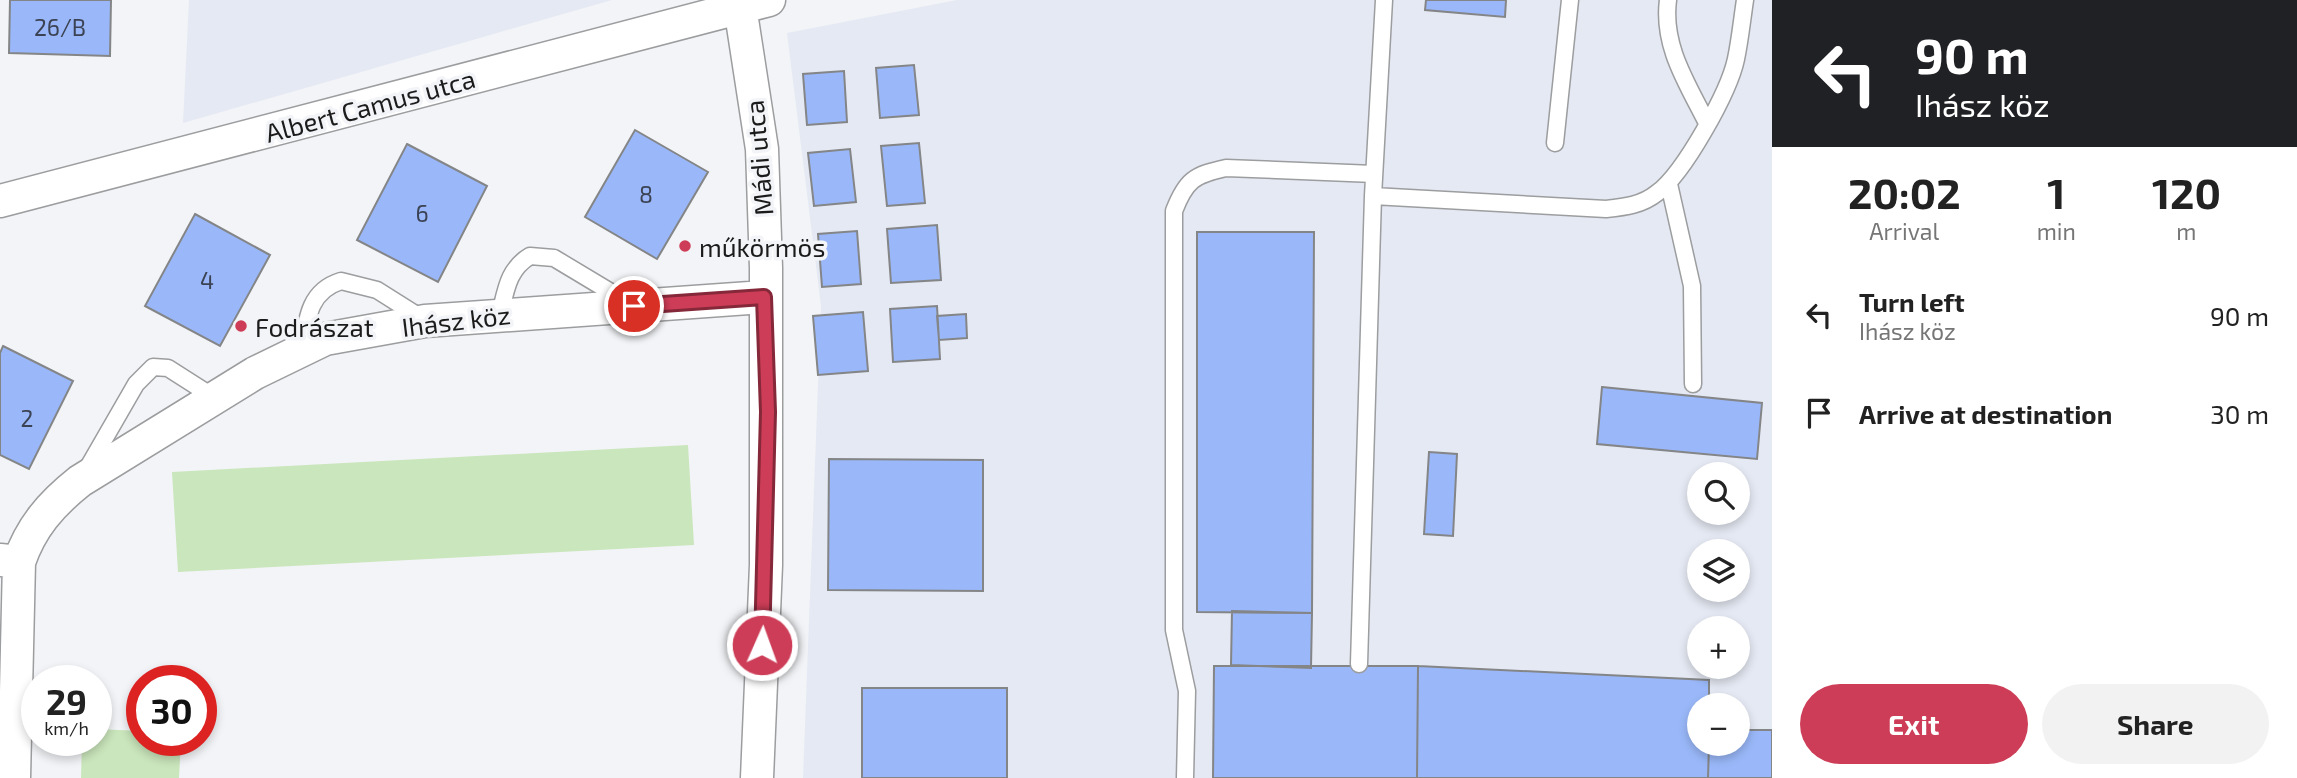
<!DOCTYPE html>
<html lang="en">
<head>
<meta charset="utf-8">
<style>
	:root { --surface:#fff; --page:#f2f2f2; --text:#222; --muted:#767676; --accent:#cd3d57 }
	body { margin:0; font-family:"Exo 2",sans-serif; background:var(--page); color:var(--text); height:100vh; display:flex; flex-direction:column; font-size:26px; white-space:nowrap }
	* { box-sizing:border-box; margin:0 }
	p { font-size:23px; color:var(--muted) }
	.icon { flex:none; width:38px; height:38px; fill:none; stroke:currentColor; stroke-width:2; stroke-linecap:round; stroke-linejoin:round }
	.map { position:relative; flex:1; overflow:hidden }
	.side { display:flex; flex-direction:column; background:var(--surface); width:525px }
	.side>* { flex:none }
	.top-card { background:#202124; color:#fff; overflow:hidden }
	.tools { position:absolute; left:1687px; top:462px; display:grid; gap:14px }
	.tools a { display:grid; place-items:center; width:63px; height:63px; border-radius:50%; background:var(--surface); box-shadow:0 4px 10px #0003; font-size:35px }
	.speed { position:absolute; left:21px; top:665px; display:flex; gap:14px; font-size:35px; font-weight:700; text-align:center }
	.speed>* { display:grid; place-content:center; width:91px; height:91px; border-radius:50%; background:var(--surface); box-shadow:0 4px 10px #0003; line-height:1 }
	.speed small { font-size:18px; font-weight:400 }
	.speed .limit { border:10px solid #d22; background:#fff; color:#111 }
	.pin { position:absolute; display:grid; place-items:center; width:60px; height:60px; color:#fff; margin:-30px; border:4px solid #fff; border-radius:50%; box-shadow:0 2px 7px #0007 }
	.me { position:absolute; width:77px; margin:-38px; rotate:2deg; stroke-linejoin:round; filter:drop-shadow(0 0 5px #0008) }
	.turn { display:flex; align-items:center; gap:24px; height:147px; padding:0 28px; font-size:32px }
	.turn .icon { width:91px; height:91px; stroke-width:2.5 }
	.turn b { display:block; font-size:49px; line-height:60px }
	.eta { display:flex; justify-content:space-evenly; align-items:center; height:119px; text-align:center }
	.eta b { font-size:42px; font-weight:700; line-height:49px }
	.cta { display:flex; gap:14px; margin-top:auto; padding:14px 28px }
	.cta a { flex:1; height:80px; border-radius:42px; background:var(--accent); color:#fff; font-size:28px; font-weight:700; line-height:80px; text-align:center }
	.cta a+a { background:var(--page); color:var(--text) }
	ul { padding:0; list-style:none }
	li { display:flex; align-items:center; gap:21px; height:98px; padding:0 28px }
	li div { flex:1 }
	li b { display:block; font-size:26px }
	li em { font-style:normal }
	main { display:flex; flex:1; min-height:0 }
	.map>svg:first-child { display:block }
	.built { fill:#e5e9f3; fill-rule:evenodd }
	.green { fill:#cae6bc }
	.building { fill:#9ab8f9; stroke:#848587; stroke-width:2 }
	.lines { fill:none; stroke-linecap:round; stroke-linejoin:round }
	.service-casing { stroke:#9c9d9f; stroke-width:19 }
	.minor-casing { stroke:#9c9d9f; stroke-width:35 }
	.service { stroke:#fff; stroke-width:16 }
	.minor { stroke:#fff; stroke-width:32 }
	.route-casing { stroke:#852839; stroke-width:18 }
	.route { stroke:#cd3d57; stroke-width:12 }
	.poi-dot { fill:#cd3d57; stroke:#f3f4f7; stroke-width:2.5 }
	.labels { text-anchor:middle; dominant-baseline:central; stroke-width:7; stroke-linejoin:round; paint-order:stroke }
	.number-label { font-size:23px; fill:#3b4253 }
	.street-label { font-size:26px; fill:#1b1b1c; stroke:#f3f4f7 }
	.poi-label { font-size:26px; fill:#1b1b1c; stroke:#f3f4f7; text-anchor:start }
</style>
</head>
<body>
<main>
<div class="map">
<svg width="1772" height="778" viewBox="0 0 1772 778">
	<rect width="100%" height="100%" fill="#f3f4f7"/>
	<path class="built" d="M189,0H612L183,123Z
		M957,0H1772V778H803L821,306L787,33ZM1699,474H1738V513H1699ZM1699,551H1738V590H1699ZM1699,628H1738V667H1699ZM1699,705H1738V744H1699Z"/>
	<path class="green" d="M688,445L694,545L178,572L172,472Z
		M96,729L142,731V740H181L179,778H81L82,740H96Z"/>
	<path class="building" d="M10,0H111L110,56L9,53Z
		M1426,0H1506L1505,17L1425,10Z
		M914,65L919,115L880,118L876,68Z
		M844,71L847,122L807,125L803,74Z
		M635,130L708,172L657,259L585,217Z
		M919,143L925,203L887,206L881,146Z
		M407,144L487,186L438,282L357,240Z
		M850,149L856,202L814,206L808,153Z
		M195,214L270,255L220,346L145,306Z
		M937,225L941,280L891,283L887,229Z
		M857,231L861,284L822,287L818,234Z
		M1197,232H1314L1312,613L1197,612Z
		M937,306L940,359L893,362L890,309Z
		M863,312L868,371L818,375L813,316Z
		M966,314L967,338L939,340L937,316Z
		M3,346L73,381L29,469L0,455V353Z
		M1602,387L1762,403L1757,459L1597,444Z
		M1429,452L1457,454L1453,536L1424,534Z
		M829,459L983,460V591L828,590Z
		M1232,611L1312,613L1311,668L1231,665Z
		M1214,666H1418L1417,778H1213Z
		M1418,666L1709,680V705H1699V744H1709L1708,778H1417Z
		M862,688H1007V778H862Z
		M1738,730H1772V778H1708L1709,744H1738Z"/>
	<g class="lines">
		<g class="service-casing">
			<path id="service" d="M1668,0C1662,46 1687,83 1707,123
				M1555,143L1570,0
				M1669,184L1692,286L1693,384
				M1373,196L1606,209C1625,207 1642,205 1657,193C1684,173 1729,92 1736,59C1740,40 1742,20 1745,0
				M500,314C506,290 508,269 530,256L554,258L629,303
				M303,348C307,318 309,291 341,281L377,290L423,319
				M87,469L136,384L153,367L168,368L215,398
				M1359,664L1373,196L1384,0
				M1185,778L1187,691L1174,630V211C1186,180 1194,175 1226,168L1374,174"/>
		</g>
		<g class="minor-casing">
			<path id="minor" d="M739,0L762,149L766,268V565L757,778
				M0,201L769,0
				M0,560L19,562C31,527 51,504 80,481L255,373L325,339L425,321L764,297
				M14,778L19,562"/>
		</g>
		<use href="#service" class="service"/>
		<use href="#minor" class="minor"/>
	</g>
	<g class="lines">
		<g class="route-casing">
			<path id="route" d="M634,306L764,297L768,412L762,645"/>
		</g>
		<use href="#route" class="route"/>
	</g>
	<g class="poi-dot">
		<circle cx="685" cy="246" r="7"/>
		<circle cx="241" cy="326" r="7"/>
	</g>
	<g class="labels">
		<g class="number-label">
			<text x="60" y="27">26/B</text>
			<text x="646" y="194">8</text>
			<text x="422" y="213">6</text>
			<text x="207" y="280">4</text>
			<text x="27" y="418">2</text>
		</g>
		<g class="street-label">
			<text transform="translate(370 105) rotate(-15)">Albert Camus utca</text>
			<text transform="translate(758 158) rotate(-95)">Mádi utca</text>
			<text transform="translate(456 320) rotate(-7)">Ihász köz</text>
		</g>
		<g class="poi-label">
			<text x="699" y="246">műkörmös</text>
			<text x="255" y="326">Fodrászat</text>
		</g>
	</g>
</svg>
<div class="tools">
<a><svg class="icon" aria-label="search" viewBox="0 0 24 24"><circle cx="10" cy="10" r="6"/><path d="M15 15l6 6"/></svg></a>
<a><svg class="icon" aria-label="layers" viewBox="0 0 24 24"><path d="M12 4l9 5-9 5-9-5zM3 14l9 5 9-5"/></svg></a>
<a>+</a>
<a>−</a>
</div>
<div class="speed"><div>29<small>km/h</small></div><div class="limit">30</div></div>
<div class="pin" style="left:634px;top:306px;background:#d93025"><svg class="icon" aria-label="arrive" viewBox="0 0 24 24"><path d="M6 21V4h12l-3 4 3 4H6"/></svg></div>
<svg class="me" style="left:762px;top:645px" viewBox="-20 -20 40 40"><circle r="17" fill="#cd3d57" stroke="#fff" stroke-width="3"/><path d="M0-11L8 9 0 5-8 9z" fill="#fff"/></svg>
</div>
<section class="side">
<div class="top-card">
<div class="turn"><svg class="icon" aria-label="left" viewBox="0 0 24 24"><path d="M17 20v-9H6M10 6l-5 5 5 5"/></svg><div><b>90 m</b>Ihász köz</div></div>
</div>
<div class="eta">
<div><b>20:02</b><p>Arrival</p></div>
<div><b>1</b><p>min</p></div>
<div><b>120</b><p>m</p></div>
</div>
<ul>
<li><svg class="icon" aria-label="left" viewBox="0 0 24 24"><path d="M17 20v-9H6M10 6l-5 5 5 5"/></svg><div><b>Turn left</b><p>Ihász köz</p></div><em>90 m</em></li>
<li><svg class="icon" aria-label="arrive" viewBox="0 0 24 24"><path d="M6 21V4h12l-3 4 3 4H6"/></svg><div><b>Arrive at destination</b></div><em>30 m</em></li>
</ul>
<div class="cta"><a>Exit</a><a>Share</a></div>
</section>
</main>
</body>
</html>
